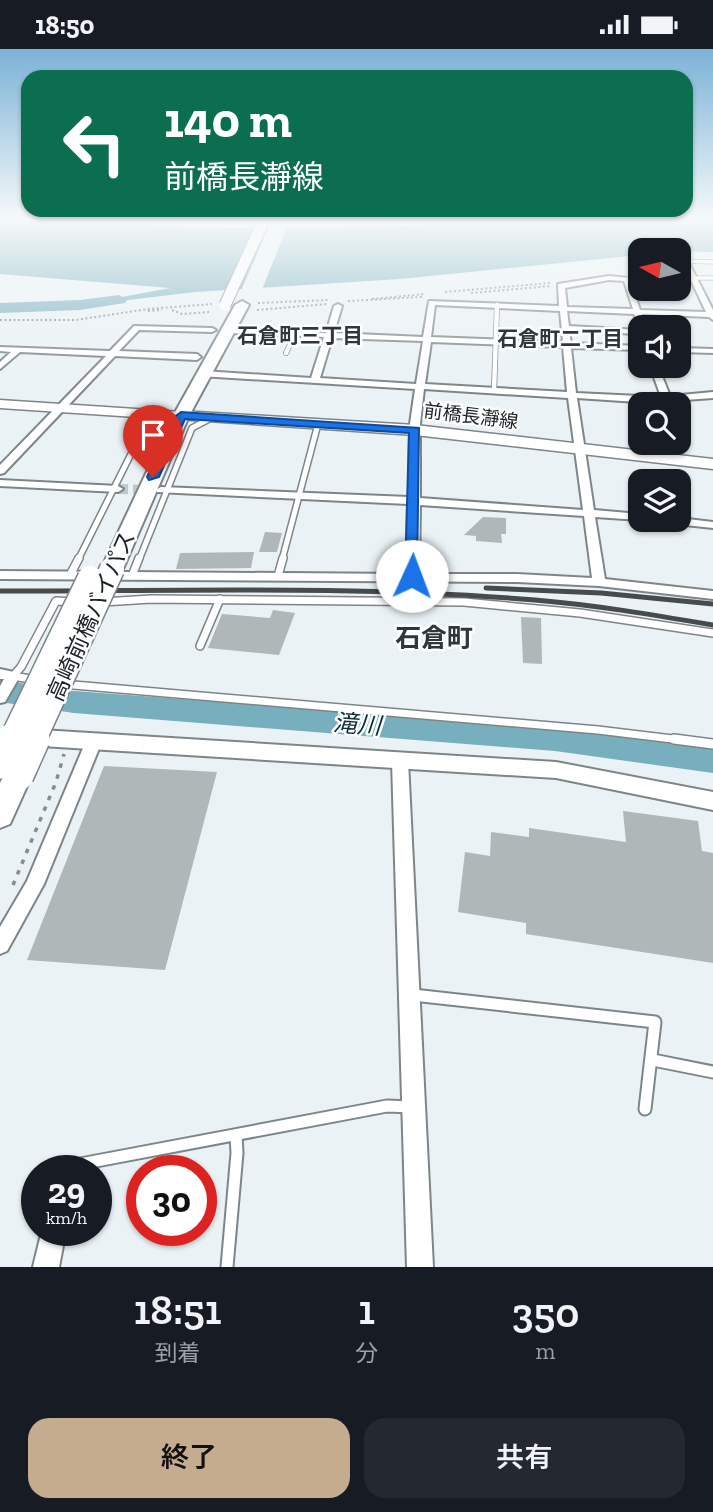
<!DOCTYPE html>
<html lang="ja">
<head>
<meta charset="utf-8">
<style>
	:root { --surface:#171b24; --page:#242831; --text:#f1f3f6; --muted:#9ea1a6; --accent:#c5ac8f }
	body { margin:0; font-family:"Zilla Slab","Noto Sans JP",serif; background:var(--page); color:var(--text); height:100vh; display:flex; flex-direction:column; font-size:26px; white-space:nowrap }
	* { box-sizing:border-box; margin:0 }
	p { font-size:23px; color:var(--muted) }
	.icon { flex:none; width:38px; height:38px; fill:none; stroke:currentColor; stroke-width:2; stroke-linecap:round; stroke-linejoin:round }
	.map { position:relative; height:1218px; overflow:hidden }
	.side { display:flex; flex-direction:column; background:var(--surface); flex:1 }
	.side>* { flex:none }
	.top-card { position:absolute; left:21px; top:21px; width:672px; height:147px; border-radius:21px; box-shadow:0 2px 5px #0004; background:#0b6e4f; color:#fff; overflow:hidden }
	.needle { width:46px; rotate:278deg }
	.controls { position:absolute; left:628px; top:189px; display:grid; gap:14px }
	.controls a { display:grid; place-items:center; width:63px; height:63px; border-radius:14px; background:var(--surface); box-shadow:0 2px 5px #0004; font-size:35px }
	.speed { position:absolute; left:21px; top:1106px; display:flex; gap:14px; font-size:35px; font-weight:700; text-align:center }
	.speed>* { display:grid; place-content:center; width:91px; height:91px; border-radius:50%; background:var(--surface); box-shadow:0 2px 5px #0004; line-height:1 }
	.speed small { font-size:18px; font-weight:400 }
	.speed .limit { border:10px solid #d22; background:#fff; color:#111 }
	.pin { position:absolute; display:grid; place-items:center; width:60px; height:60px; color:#fff; margin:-72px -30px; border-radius:50% 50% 50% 0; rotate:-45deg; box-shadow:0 0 7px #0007 }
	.pin .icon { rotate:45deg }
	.me { position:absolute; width:77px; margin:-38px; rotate:2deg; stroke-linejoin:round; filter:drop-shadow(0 0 5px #0008) }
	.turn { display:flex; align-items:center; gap:24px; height:147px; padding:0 28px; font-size:32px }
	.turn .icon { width:91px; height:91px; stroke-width:2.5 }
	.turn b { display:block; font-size:49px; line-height:60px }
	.eta { display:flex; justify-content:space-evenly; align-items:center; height:119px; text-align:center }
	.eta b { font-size:42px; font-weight:600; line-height:49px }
	.cta { display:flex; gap:14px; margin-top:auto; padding:14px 28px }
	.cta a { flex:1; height:80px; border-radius:21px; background:var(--accent); color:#111; font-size:28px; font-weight:600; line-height:80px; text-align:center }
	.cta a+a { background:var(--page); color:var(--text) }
	.status { display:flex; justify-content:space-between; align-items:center; height:49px; padding:0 35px; background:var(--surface); direction:ltr }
	.status svg { height:19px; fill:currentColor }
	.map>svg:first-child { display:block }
	.water { fill:#78afbe }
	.pier { fill:#eaf2f5 }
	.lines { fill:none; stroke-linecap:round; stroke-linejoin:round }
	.river { fill:#78afbe; fill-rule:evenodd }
	.building { fill:#afb7b9 }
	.minor-tunnel { stroke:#c1c8cb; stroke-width:10; stroke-dasharray:10 5; stroke-linecap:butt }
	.service-far5-casing { stroke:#7e8588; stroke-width:5 }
	.service-far4-casing { stroke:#7e8588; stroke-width:6 }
	.service-far3-casing { stroke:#7e8588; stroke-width:8 }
	.service-far2-casing { stroke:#7e8588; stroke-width:10 }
	.service-far1-casing { stroke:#7e8588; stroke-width:12 }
	.service-casing { stroke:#7e8588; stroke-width:15 }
	.minor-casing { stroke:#7e8588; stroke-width:4 }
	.tertiary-casing { stroke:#7e8588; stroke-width:4 }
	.secondary-casing { stroke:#7e8588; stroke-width:3 }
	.primary-casing { stroke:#7e8588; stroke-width:3 }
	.trunk-casing { stroke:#7e8588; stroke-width:4 }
	.path-far1 { stroke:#878d8f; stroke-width:2; stroke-dasharray:2 2.5; stroke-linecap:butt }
	.path { stroke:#878d8f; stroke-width:3.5; stroke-dasharray:4.5 7; stroke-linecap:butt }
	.service-far5 { stroke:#fff; stroke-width:3.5 }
	.service-far4 { stroke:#fff; stroke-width:4.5 }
	.service-far3 { stroke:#fff; stroke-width:5 }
	.service-far2 { stroke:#fff; stroke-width:7 }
	.service-far1 { stroke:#fff; stroke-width:9 }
	.service { stroke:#fff; stroke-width:11 }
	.minor { fill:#fff; fill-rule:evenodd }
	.tertiary { fill:#fff; fill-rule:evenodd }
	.secondary { fill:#fff; fill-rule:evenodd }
	.primary { fill:#fff; fill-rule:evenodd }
	.trunk { fill:#fff; fill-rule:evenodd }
	.rail { stroke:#474b4c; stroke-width:5 }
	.trunk-bridge-far2-casing { stroke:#7e8588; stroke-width:13; stroke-linecap:butt }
	.trunk-bridge-far1-casing { stroke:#7e8588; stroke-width:27; stroke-linecap:butt }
	.trunk-bridge-casing { stroke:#7e8588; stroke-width:34; stroke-linecap:butt }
	.trunk-bridge-far2 { stroke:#fff; stroke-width:11 }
	.trunk-bridge-far1 { stroke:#fff; stroke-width:24 }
	.trunk-bridge { stroke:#fff; stroke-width:31 }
	.route { fill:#1a73e8; stroke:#114b97; stroke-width:2 }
	.labels { text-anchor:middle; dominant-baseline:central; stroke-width:5; stroke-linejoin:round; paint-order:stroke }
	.far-street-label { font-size:19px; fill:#1f2223; stroke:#fcfeff }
	.far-neighbourhood-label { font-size:21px; font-weight:bold; fill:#303739; stroke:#fcfeff }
	.street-label { font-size:23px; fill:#1f2223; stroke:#fcfeff }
	.water-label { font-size:24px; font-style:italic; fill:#112e35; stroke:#fcfeff }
	.quarter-label { font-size:26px; font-weight:bold; fill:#303739; stroke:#fcfeff }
</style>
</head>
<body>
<div class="status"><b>18:50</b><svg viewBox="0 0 49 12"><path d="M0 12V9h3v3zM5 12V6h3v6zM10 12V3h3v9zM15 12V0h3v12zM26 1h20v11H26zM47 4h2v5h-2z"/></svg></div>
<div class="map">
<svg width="713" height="1218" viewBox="0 0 713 1218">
	<rect width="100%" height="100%" fill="#eaf2f5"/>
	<path class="water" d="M0,169H103L159,177L238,179L406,177L532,169H713V203L640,201V206L400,230L195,243L86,256H80L170,239L0,225Z"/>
	<path class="pier" d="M270,175H288L261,243L240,244Z"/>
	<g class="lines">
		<path class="river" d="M119,246L127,251L125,254L80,261L0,264V254L80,251Z
			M0,631L74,642L555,678L713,698V724L555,702L74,664L0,653Z"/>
	</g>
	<path class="building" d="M483,468L506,469V485H501L502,494L476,492V487L464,486Z
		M265,483L282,484L277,503H259Z
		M254,503L251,519L176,520L180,504Z
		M273,561L295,564L279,606L208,599L222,565L270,569Z
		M521,568L541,569L542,615L523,614Z
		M104,717L217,723L165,921L27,911Z
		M623,762L698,772L702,802L713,804V914L526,885V874L458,863L465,803L490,807L491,783L529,788V779L626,793Z"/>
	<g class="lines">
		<path class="minor-tunnel" d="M118,440L157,441"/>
		<g class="service-far5-casing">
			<path id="service-far5" d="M679,212L713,213
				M679,229H713
				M627,230L640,228"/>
		</g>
		<g class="service-far4-casing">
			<path id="service-far4" d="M286,304L295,285
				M494,342L497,256
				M129,364L135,369"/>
		</g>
		<g class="service-far3-casing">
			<path id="service-far3" d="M78,511L140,387L141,374L132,367
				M139,511L192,379L213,368
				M282,511L318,375"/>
		</g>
		<g class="service-far2-casing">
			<path id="service-far2" d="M70,526L79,509
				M132,527L139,509
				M278,527L283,509
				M103,553L151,550L464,553L580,564L713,584
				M200,597L220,550
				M13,627L21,618L56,552L74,553
				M13,627L36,631
				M62,635L598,681L689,692"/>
		</g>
		<g class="service-far1-casing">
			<path id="service-far1" d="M674,690L713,695"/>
		</g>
		<g class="service-casing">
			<path id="service" d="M413,946L655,973L645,1060
				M653,1011L713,1023
				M70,1122L75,1116L387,1057L412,1058
				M227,1218L237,1104L236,1086"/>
		</g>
		<g class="minor-casing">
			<path id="minor" d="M685,210L688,212L713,261V271L709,268L642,265L646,278L640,280L634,265L567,262L569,277L640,281V285L569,282L571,294L640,297V301L571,299L576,344L661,348L650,317H658L670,347L713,343V349L671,352L667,355L577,349L594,461L640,465V471H643H640L595,468L605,530L713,542V550L599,537L517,533L0,530V522L407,525L408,455L157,443L156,441L161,438L409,448L410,375L415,340L200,327L199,325L203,322L311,329L324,288L229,284L225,282L226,280L326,284L334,257L338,255L342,257L334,284L423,288L429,252L559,257L558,235L609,227L629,229L640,261L706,263L682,212ZM609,231L624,232L633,260L567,258L565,239ZM435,256L560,262L563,293L431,288ZM332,289L423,292L416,335L320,329ZM431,293L563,298L567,343L425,335ZM424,340L568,349L583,461L420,449V375ZM420,456L584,467L592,529L517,525H419Z
				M134,277L212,279L216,281L212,283L139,281L119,302L197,305L201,308L197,311L115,307L4,424L0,425V416L106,307L20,303L0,320V313L11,303L0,302V298L110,302Z
				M679,299L713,300V304L679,303Z
				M0,431L118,437L123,440L118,443L0,437Z
				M679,469L713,473V479L666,474L660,471H679Z
				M0,620L18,624L20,627L5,653L0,654V637L4,630H0Z
				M94,686L99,688L102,692L44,835L7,902L0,905V878L27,832L86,692L89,688Z
				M400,706L406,708L408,712L433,1218H407L392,712L394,708Z
				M42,1181H66L59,1218H33Z"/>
		</g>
		<g class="tertiary-casing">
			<path id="tertiary" d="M25,680L556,713L713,743V761L556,729L25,696L17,693L14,688L17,683Z"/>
		</g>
		<g class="secondary-casing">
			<path id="secondary" d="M0,351L181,363L188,367L181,371L0,359Z"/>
		</g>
		<g class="primary-casing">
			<path id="primary" d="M181,362L415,376L713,410V420L415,386L176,370L173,367Z"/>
		</g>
		<g class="trunk-casing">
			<path id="trunk" d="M242,252L249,256L189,367L123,520L120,525H104L101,520L173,367L235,256Z
				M18,715L28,718L32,726L10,775L0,779V734L8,718Z"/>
		</g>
		<path class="path-far1" d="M445,243L550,234
			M471,244L551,237
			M372,250L425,245
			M348,252L422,248
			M258,254L328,251
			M172,261L182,265L209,263
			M257,261L327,255
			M148,262L162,261
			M0,271H76L148,260L212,255"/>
		<path class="path" d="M13,836L56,733L64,705"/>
		<use href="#service-far5" class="service-far5"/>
		<use href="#service-far4" class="service-far4"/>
		<use href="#service-far3" class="service-far3"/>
		<use href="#service-far2" class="service-far2"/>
		<use href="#service-far1" class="service-far1"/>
		<use href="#service" class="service"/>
		<use href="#minor" class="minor"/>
		<use href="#tertiary" class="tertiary"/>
		<use href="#secondary" class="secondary"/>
		<use href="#primary" class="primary"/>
		<use href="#trunk" class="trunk"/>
		<path class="rail" d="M486,539L601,544L713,555
			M0,542C178,542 357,536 535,551C595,556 654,566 713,576"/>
		<g class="trunk-bridge-far2-casing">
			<path id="trunk-bridge-far2" d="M225,256L265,169"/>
		</g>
		<g class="trunk-bridge-far1-casing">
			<path id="trunk-bridge-far1" d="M11,692L90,529
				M33,692L112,520"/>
		</g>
		<g class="trunk-bridge-casing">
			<path id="trunk-bridge" d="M0,714L12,690
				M18,726L34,690"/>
		</g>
		<use href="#trunk-bridge-far2" class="trunk-bridge-far2"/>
		<use href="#trunk-bridge-far1" class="trunk-bridge-far1"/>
		<use href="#trunk-bridge" class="trunk-bridge"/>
	</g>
	<linearGradient id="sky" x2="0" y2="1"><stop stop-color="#7bb2d7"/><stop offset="0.5" stop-color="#f6f9fa"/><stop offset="1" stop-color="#f6f9fa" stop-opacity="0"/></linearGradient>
	<rect width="713" height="340" fill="url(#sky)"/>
	<path class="route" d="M181,363L419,379L417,530H407L405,527L409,384L185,370L159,428L149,431L147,428L176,367Z"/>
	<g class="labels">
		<g class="far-street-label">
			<text transform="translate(471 367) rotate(7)">前橋長瀞線</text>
		</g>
		<g class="far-neighbourhood-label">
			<text x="300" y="286">石倉町三丁目</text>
			<text x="560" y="289">石倉町二丁目</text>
		</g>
		<g class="street-label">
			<text transform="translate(91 567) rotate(-66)">高崎前橋バイパス</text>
		</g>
		<g class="water-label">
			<text transform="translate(357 675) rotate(4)">滝川</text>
		</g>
		<g class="quarter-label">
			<text x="434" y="589">石倉町</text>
		</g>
	</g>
</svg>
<div class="controls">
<a><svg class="needle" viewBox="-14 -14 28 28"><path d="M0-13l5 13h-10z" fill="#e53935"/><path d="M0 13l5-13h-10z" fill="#9ea1a6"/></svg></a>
<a><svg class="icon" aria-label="sound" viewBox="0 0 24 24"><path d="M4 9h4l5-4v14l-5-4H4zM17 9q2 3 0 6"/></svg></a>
<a><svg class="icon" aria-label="search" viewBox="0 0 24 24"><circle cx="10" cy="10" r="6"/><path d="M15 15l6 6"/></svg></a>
<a><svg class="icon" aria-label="layers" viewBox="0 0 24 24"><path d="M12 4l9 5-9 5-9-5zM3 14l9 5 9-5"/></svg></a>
</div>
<div class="speed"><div>29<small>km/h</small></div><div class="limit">30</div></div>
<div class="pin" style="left:153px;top:428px;background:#d93025"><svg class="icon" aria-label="arrive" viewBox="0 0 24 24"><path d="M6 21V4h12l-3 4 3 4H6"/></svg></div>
<svg class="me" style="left:412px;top:527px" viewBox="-20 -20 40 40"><circle r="19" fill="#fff"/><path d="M0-13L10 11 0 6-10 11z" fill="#1a73e8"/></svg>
<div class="top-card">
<div class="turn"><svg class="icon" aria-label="left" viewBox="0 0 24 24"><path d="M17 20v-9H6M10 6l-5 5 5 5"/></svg><div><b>140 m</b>前橋長瀞線</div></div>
</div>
</div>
<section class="side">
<div class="eta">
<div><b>18:51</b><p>到着</p></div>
<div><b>1</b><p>分</p></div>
<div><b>350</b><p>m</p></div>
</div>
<div class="cta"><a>終了</a><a>共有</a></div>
</section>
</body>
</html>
